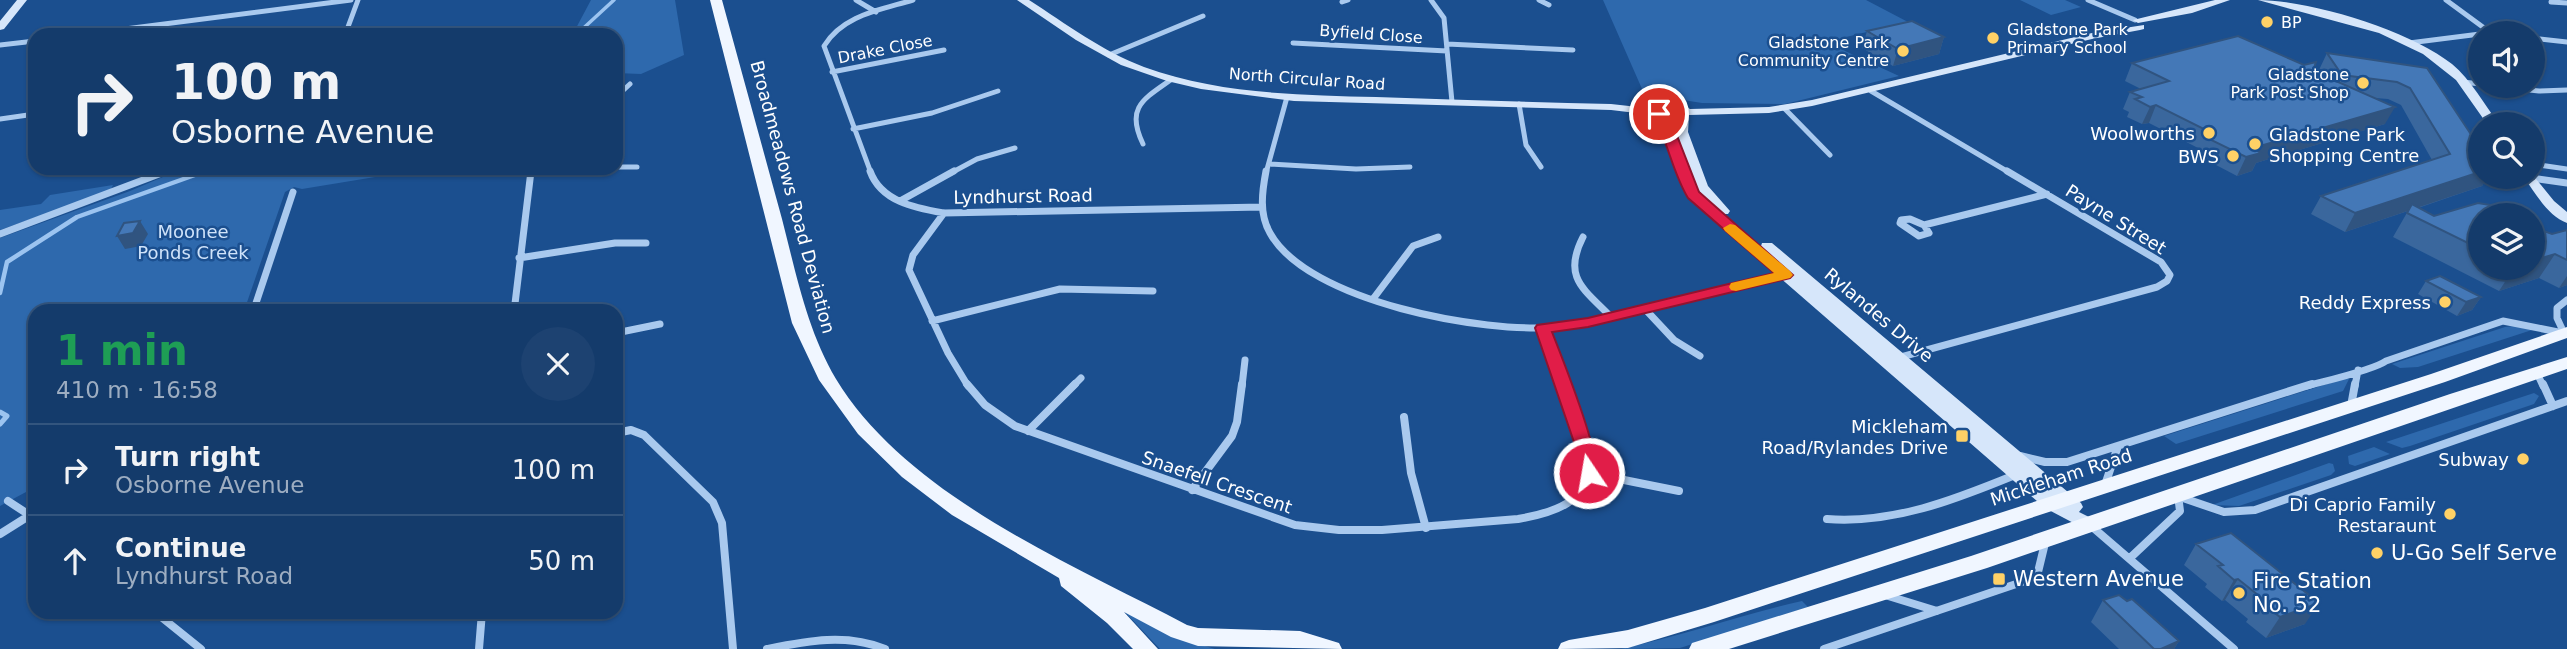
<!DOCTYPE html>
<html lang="en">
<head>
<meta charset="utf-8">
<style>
	:root { --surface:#143b6b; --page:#1d4271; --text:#f1f3f6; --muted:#9dadc1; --line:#33557e }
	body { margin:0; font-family:"DejaVu Sans",sans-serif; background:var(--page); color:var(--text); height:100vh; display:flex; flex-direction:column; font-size:26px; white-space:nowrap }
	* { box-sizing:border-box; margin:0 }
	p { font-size:23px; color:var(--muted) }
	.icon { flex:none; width:38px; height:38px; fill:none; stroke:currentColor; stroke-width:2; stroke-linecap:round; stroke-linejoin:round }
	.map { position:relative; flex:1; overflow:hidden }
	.panel { position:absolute; left:28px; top:304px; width:595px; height:315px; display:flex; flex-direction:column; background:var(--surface); border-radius:21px; box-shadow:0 2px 5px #0004,0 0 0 2px var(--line) }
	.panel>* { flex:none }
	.banner { position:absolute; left:28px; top:28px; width:595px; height:147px; border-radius:21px; box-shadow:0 2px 5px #0004,0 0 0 2px var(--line); background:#143b6b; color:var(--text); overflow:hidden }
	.buttons { position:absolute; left:2468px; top:21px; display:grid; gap:14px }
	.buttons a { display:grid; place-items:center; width:77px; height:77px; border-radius:50%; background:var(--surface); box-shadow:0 2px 5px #0004,0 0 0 2px var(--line); font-size:35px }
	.pin { position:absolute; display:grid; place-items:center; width:60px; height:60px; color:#fff; margin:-30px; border:4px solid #fff; border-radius:50%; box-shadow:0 2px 7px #0007 }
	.me { position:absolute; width:77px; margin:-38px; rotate:348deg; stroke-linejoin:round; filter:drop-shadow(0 0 5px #0008) }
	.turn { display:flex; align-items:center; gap:24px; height:147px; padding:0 28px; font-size:32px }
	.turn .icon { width:91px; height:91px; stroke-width:2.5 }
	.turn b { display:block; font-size:49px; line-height:60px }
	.round { display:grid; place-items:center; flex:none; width:74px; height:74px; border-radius:37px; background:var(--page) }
	.summary { display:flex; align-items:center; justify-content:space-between; height:119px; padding:0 28px }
	h1 { font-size:42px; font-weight:700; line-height:52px; color:#1e9e55 }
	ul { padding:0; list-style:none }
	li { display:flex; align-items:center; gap:21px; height:91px; padding:0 28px; border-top:2px solid var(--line) }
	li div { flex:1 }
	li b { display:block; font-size:26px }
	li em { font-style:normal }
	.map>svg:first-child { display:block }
	.green { fill:#2e69ad }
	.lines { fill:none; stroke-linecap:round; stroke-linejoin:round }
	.stream-far2 { stroke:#9cc4f0; stroke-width:3.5 }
	.stream-far1 { stroke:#9cc4f0; stroke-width:4.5 }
	.stream { stroke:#9cc4f0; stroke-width:5 }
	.street-far2 { stroke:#a9c9ee; stroke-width:5 }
	.street-far1 { stroke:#a9c9ee; stroke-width:7 }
	.street { stroke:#a9c9ee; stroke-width:8 }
	.secondary { fill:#d6e6fa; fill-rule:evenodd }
	.primary { fill:#f0f6ff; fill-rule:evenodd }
	.wall { fill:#3a679d }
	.shaded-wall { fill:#305480 }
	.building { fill:#4478b7; stroke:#305480; stroke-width:2 }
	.route { fill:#e11d48; stroke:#92132f; stroke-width:2 }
	.slow { fill:#f59e0b }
	.poi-dot { fill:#ffd166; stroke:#1b4f8f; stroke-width:2.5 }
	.labels { text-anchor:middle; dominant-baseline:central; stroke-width:5; stroke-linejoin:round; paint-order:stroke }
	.far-poi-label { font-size:16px; fill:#fff; stroke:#1b4f8f; text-anchor:start }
	.far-street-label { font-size:16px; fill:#fff; stroke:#1b4f8f }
	.poi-label { font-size:18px; fill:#fff; stroke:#1b4f8f; text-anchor:end }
	.street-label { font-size:18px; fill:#fff; stroke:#1b4f8f }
	.park-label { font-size:18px; fill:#cfe3fa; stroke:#1b4f8f }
	.near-poi-label { font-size:21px; fill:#fff; stroke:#1b4f8f; text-anchor:start }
</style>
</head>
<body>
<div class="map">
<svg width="2567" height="649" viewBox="0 0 2567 649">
	<rect width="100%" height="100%" fill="#1b4f8f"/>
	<path class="green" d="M591,0H675L684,55L641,74L616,73V35H564L575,30Z
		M1603,0H1866L1908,22L1842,38L1840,45L1845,51L1899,76L1785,104L1702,103L1664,97L1646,98Z
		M2020,0H2065L2081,7L2051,15Z
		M184,168H430L302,189L294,187L285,192L244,311L35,312V493L26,492L0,506V238L130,191Z
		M113,185L110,191L0,230V210L41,204L50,195Z
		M2514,326L2532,330L2418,367L2400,368L2392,364L2505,327Z
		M2346,378L2349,379L2343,391L2176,444L2164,436Z
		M2534,393L2539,396L2534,404L2410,446L2402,448L2386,442Z
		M2374,447L2390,454L2355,466L2349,464L2348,456Z
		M2329,463L2333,464L2335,471L2331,475L2239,506L2212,505Z
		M1802,601L1808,607L1680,648L1621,649C1682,636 1741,615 1802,601Z
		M1124,611L1175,637L1215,649H1160Z"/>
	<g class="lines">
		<path class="stream-far2" d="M576,35L614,0
			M201,173L216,168"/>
		<path class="stream-far1" d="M0,293L7,262L77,217L206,171"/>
		<path class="stream" d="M0,412L7,416L0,424"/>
		<path class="street-far2" d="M856,0L876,12
			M1431,0L1444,18L1452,102
			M1539,0L1549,5
			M2088,0L2135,20
			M2446,0L2491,33
			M1342,2L1348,0
			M2551,2L2567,3
			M78,35L351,0
			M345,35L358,0
			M2532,38L2567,42
			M1293,43L1447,51
			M2409,43L2480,34
			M1447,44L1573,50
			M0,45L35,41
			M1109,55L1203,16
			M832,72L944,50
			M2463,82L2480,84
			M2491,86L2539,91L2567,90
			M1871,91L2010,173
			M616,97L630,84
			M1519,104L1526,145L1541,167
			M1784,108L1830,155
			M0,119L35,114
			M853,129L932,113L998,91
			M1143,144C1125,107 1144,99 1172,79
			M1270,164L1356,169L1410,167
			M2532,164L2567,169
			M616,167H637
			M162,173L176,168
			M530,173L531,168
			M531,173L582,168
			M871,173L824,46C843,15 880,10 913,0
			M951,173L977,159L1015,148
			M1266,173L1287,97"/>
		<path class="street-far1" d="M870,171C881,202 916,208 944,213L1262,207
			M1266,171C1262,192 1259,214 1270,233C1308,302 1485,334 1558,327C1591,324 1623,314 1656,306C1699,295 1742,286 1785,275
			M531,173L548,171
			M2531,178L2567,183
			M900,201L954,171
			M944,213L913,255L909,270L948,353L968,386
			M1910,219L1924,225L1929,233L1919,236L1900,223L1901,220Z
			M1924,225L2047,194
			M0,234L167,171
			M1583,237C1562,278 1584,289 1611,317
			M519,258L615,243H646
			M1373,299L1413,246L1438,237
			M1645,309L1674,340L1700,356
			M253,312L293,192
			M514,312L531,171
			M932,321L1060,289L1153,291
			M1543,328L1563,386
			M616,333L660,324
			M2564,333L2557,318V308L2567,300
			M1901,357L2157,287L2167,281L2170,275L2161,262L2007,171
			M2537,373L2543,386
			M1073,386L1081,378
			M1242,386L1245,360
			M2307,386C2325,381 2374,370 2386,361L2503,321L2563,333
			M2355,386L2358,370"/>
		<path class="street" d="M967,384L985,405L1015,426L1295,525L1339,530H1382L1518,519C1619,502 1587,454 1563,384
			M2543,384L2553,406
			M2351,406L2355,384
			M1404,417L1411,473L1426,528
			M1028,431L1075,384
			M616,433L631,430L644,435L713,502L722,523L733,649
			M2020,456L2045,462H2067L2312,384
			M1589,473L1679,491
			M2105,485L2118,446
			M1192,490L1232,436L1237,422L1242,384
			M2180,497L2224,512L2255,510L2567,401
			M8,501L34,518
			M1827,519C1893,524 1954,500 2015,475
			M2090,525L2234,649
			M0,534L35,512
			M2130,558L2180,511L2178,495
			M1885,595L1937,611
			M155,612L201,649
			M479,649L482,612
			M767,649C807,641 846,633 885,649
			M1824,649L2028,580L2038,572L2046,539"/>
		<path class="secondary" d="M17,0H27L4,29L0,30V21Z
			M1017,0H1029C1066,24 1102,51 1144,67C1218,94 1298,95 1376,97C1454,100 1533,102 1611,104L1647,108L1648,105L1659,99H1673L1690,109L1769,107L1812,100L2092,33L2144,25V29L2140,30L2092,39L1812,106L1769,113L1689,115L1688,132L1708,186L1730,211L1728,214H1722L1762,248L1761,246L1762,243H1772L2081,503L2083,507L2079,512L2095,520L2097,524L2095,528H2083L2045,508L1694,203C1673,176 1672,142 1653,115L1611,110L1294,101L1201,89L1167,81L1121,65L1076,40ZM1662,105H1671L1678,111L1666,113L1658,108ZM1678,119L1676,132L1696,187L1713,207C1684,181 1686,151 1668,120Z
			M2215,0H2230L2192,13L2138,23L2133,20Z
			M2258,0C2311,0 2411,31 2452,64C2471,80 2484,104 2499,124H2487L2456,80L2423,54L2379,33Z
			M2532,174L2554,201L2567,212V223C2548,216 2535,193 2524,177H2532Z"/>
		<path class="primary" d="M710,0H722C742,73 762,146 782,219C796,273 807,330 836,379C907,496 1070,563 1187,625L1198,628L1300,631L1339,643L1342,649L1198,646L1171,637L1124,612L1158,649H1133L1107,623L1061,586L1059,578L952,515L902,477L858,434L819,380L792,323Z
			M2567,327V338L2445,382L1714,622L1628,648L1558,649L1561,643L1569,640L1628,630L1705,608L2431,374Z
			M2567,357V369L1987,568L1729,649H1689L1692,643L1971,556L2450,394Z"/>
	</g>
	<path class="wall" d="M1867,31L1944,37L1939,54L1893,66L1862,48Z
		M2327,53L2427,68L2480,177H2488L2482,186L2418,208L2434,216L2480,215V268H2532L2552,234L2567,230V285L2559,288L2539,278L2499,291L2393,237L2408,211L2345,232L2311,214L2321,196L2432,160L2401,105L2388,99L2375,98L2385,124L2256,163L2252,171L2237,176L2197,155L2200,149L2149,123L2142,124L2127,117L2129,112L2123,109L2130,92L2141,89L2125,81L2132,63L2304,65L2321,74L2319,70Z
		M2426,281L2481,297L2472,310L2457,316L2418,294Z
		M2196,544L2305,624L2266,638L2246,622L2248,619L2225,600L2222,601L2205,587L2207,584L2184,565Z
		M2103,600L2127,601L2179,641L2174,649H2119L2091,622Z"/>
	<path class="shaded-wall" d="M1944,37L1939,54L1893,66L1898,49Z
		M2156,105L2149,123L2142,124L2150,107Z
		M2395,107L2385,124L2256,163L2252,171L2237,176L2246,157L2253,148Z
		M2480,172V177H2488L2482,186L2345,232L2355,213Z
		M140,221L148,234L141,246L125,249L117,236Z
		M2555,254L2539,278L2499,291L2514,268H2532V261Z
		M2567,276V285L2559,288Z
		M2481,297L2472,310L2457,316L2466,302Z
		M2238,579L2225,600L2222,601L2234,580Z
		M2319,603L2305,624L2266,638L2280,617Z
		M2179,641L2174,649H2161Z"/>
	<path class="building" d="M1912,21L1944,37L1898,49L1867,31Z
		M2238,36L2304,65L2316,62L2313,71L2395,107L2253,148L2261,153L2246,157L2205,137L2214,134L2156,105L2150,107L2135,99L2142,97L2130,92L2169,81L2132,63Z
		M2327,53L2427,68L2480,148V172L2355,213L2321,196L2450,154L2410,88L2397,82L2342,75Z
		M2478,203L2490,205L2508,215H2480V249L2407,213L2412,204L2434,216Z
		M140,221L133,233L117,236L124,223Z
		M2532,227L2552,234L2567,230V260L2555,254L2532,261Z
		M2440,276L2481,297L2466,302L2426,281Z
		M2231,533L2319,603L2280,617L2259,600L2263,599L2238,579L2234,580L2218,566L2223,565L2196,544Z
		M2119,595L2127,601L2132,599L2179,641L2161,649H2154L2103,600Z"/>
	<path class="route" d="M1659,110L1663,111L1674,128L1699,192L1793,275L1790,278L1588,327L1552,332C1561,355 1604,461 1595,477H1582L1577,451L1535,328L1537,325L1588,318L1774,273L1688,198C1672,172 1668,140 1652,114Z"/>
	<path class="slow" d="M1730,224L1735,225L1790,271L1793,275L1790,278L1736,291L1731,290L1729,287L1731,283L1774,273L1725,231L1723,228Z"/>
	<g class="poi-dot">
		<circle cx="2267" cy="22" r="7"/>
		<circle cx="1993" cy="38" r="7"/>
		<circle cx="1903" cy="51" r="7"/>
		<circle cx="2363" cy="83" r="7"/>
		<circle cx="2209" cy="133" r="7"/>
		<circle cx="2255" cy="144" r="7"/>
		<circle cx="2233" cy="156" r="7"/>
		<circle cx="2445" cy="302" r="7"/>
		<rect x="1955" y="429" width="14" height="14" rx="3.5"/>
		<circle cx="2523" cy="459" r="7"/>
		<circle cx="2450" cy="514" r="7"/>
		<circle cx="2377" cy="553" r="7"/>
		<rect x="1992" y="572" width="14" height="14" rx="3.5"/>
		<circle cx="2239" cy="593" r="7"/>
	</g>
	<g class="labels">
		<g class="far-poi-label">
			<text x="2281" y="22">BP</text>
			<text x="2007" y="29">Gladstone Park<tspan x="2007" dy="18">Primary School</tspan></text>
			<text x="1889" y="42" text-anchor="end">Gladstone Park<tspan x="1889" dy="18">Community Centre</tspan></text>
			<text x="2349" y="74" text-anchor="end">Gladstone<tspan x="2349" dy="18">Park Post Shop</tspan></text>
		</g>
		<g class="far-street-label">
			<text transform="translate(1371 34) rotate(4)">Byfield Close</text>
			<text transform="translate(885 49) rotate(-11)">Drake Close</text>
			<text transform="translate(1307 79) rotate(4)">North Circular Road</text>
		</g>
		<g class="poi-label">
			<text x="2195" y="133">Woolworths</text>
			<text x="2269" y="134" text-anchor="start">Gladstone Park<tspan x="2269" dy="21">Shopping Centre</tspan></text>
			<text x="2219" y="156">BWS</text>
			<text x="2431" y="302">Reddy Express</text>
			<text x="1948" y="426">Mickleham<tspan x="1948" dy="21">Road/Rylandes Drive</tspan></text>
			<text x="2509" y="459">Subway</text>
			<text x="2436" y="504">Di Caprio Family<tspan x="2436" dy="21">Restaraunt</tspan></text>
		</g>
		<g class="street-label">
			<text transform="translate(1023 196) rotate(-1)">Lyndhurst Road</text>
			<text transform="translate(793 197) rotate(75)">Broadmeadows Road Deviation</text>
			<text transform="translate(2116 219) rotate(32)">Payne Street</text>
			<text transform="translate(1879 315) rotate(40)">Rylandes Drive</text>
			<text transform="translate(2061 477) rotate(-18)">Mickleham Road</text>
			<text transform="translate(1217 482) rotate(19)">Snaefell Crescent</text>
		</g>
		<g class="park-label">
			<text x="193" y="231">Moonee<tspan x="193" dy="21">Ponds Creek</tspan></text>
		</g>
		<g class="near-poi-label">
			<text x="2391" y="553">U-Go Self Serve</text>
			<text x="2013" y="579">Western Avenue</text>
			<text x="2253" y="581">Fire Station<tspan x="2253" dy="24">No. 52</tspan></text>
		</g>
	</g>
</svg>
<div class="buttons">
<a><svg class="icon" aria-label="sound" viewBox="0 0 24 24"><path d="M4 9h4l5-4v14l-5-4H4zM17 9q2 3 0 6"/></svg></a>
<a><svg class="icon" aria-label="search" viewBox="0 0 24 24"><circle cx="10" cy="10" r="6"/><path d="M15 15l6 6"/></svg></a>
<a><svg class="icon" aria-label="layers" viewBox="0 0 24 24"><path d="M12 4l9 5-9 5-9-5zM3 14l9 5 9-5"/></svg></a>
</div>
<div class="pin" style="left:1659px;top:114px;background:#d93025"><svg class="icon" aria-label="arrive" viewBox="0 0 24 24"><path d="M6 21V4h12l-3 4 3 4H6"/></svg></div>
<svg class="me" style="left:1589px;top:473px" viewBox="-20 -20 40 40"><circle r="17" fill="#e11d48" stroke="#fff" stroke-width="3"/><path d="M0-11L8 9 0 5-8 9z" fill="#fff"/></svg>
<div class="banner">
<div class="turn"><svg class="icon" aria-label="right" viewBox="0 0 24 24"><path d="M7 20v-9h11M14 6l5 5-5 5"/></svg><div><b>100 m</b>Osborne Avenue</div></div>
</div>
<section class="panel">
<div class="summary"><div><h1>1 min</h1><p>410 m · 16:58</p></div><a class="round"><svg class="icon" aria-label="close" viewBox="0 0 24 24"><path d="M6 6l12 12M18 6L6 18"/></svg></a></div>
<ul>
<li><svg class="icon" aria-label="right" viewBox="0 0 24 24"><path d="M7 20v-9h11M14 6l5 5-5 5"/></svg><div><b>Turn right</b><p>Osborne Avenue</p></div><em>100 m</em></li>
<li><svg class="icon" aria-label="ahead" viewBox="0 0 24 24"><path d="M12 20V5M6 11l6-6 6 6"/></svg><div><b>Continue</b><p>Lyndhurst Road</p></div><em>50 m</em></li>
</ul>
</section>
</div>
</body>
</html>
